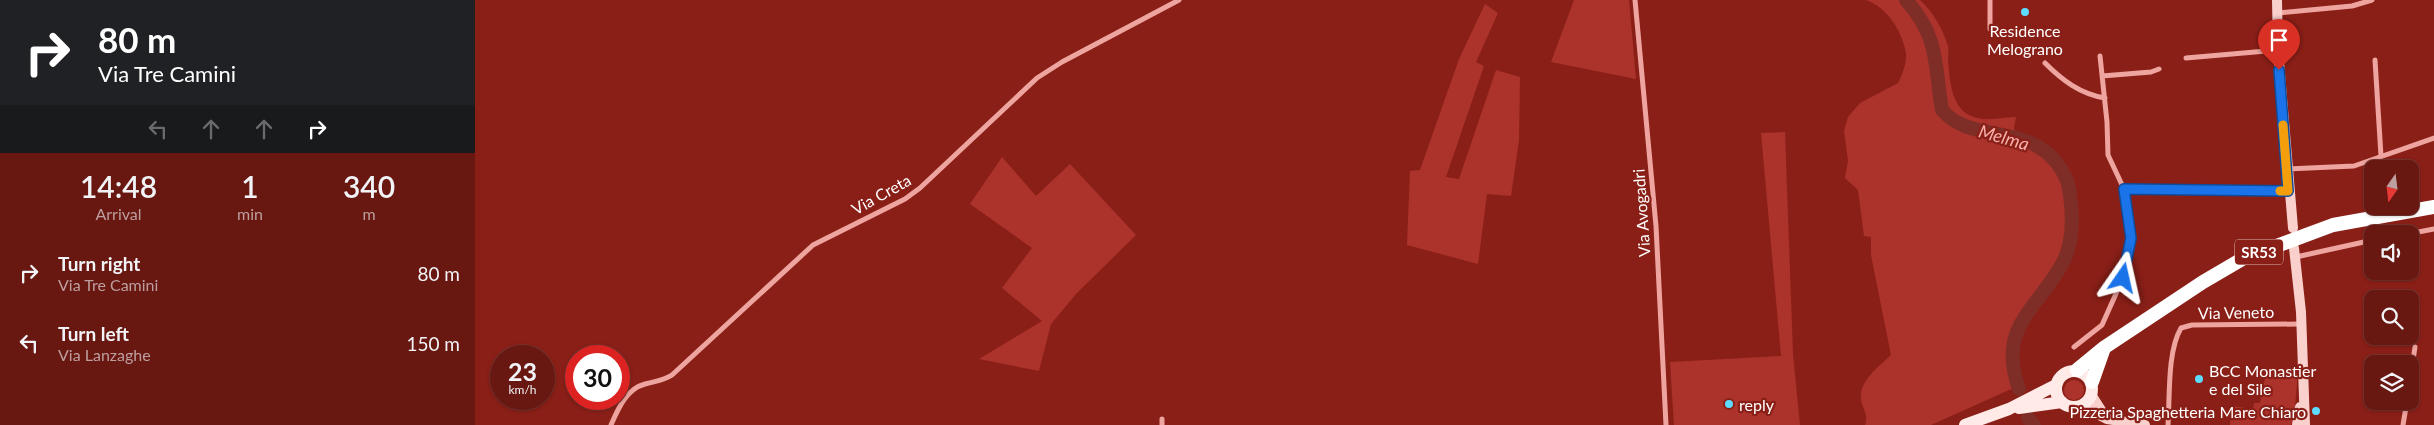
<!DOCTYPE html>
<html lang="en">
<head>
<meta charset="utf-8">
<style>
	:root { --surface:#681711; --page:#70241f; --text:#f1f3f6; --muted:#bd9f9f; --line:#7b3631 }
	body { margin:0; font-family:Lato,sans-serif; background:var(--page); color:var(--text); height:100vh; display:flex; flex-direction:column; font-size:19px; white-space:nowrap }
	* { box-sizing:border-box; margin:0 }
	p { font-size:16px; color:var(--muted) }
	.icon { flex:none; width:28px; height:28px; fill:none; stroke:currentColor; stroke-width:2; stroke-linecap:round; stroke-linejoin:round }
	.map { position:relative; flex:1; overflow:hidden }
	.details { display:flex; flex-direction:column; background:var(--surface); width:475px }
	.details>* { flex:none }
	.top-card { background:#202124; color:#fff; overflow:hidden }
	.needle { width:32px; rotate:194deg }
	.controls { position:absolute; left:1889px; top:160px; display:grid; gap:10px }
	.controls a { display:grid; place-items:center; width:55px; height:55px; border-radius:10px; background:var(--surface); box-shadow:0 1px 4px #0004,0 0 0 1px var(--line); font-size:25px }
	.speed { position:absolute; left:15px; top:345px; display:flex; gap:10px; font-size:25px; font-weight:700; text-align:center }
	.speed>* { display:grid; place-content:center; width:65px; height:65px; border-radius:50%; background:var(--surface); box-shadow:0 1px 4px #0004,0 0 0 1px var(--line); line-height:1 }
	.speed small { font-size:12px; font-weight:400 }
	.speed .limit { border:8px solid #d22; background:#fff; color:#111 }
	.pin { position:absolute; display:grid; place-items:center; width:42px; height:42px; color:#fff; margin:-51px -21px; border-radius:50% 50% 50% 0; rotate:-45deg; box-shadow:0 0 5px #0007 }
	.pin .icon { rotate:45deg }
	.me { position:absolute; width:55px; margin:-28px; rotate:11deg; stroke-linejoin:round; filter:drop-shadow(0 0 4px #0008) }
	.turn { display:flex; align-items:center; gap:18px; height:105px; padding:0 15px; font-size:22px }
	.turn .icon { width:65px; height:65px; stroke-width:2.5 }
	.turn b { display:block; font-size:35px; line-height:42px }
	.lanes { display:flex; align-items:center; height:48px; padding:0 15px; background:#0003; justify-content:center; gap:25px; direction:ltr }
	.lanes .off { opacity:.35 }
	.eta { display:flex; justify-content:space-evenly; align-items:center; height:85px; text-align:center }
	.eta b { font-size:30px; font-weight:600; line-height:35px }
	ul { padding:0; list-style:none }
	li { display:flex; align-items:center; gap:15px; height:70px; padding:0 15px }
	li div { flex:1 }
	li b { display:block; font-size:19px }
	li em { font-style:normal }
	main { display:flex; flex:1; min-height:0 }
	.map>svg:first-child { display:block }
	.green { fill:#ab332c }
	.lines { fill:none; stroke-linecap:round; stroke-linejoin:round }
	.river { stroke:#7e2e27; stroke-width:14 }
	.street { stroke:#eea49f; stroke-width:5 }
	.secondary { stroke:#fad0cd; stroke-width:10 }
	.primary { stroke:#ffeae7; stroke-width:12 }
	.highway { stroke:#fff; stroke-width:14 }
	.route-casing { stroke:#114b97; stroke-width:12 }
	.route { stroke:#1a73e8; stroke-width:9 }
	.slow { stroke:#f59e0b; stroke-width:9 }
	.poi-dot { fill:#5ddcff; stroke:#8a1f17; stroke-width:2 }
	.labels { text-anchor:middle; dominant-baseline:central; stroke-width:4.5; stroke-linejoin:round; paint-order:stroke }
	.shield { fill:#8a1f17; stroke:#dcbcb9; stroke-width:1 }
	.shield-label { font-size:15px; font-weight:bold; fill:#fff }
	.poi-label { font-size:16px; fill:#fff; stroke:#8a1f17; text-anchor:start }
	.street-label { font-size:16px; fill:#fff; stroke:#8a1f17 }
	.water-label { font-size:18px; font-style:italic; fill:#f6afab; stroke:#8a1f17 }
</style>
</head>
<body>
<main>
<section class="details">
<div class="top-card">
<div class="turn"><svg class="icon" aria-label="right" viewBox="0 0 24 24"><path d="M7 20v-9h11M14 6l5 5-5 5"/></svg><div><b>80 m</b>Via Tre Camini</div></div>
<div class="lanes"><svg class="icon off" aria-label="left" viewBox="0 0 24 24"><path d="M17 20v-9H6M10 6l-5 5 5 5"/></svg><svg class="icon off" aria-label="ahead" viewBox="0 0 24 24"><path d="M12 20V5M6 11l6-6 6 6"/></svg><svg class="icon off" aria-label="ahead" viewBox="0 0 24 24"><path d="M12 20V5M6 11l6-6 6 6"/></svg><svg class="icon" aria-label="right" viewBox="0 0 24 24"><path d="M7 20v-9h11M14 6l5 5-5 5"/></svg></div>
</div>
<div class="eta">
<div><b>14:48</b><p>Arrival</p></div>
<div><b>1</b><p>min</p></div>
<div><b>340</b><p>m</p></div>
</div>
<ul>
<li><svg class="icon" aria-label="right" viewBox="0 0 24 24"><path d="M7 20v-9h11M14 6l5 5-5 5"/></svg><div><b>Turn right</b><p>Via Tre Camini</p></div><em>80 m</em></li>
<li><svg class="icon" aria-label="left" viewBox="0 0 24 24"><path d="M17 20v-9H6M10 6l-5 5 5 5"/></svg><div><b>Turn left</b><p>Via Lanzaghe</p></div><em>150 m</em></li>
</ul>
</section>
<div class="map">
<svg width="1959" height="425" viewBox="0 0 1959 425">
	<rect width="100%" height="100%" fill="#8a1f17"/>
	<path class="green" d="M1099,0H1154L1161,79L1076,62Z
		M1391,0H1445C1458,12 1468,29 1473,46C1474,50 1473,56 1473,61C1475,81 1476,110 1499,117C1512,122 1528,117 1541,117L1539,128L1541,134L1563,143L1587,164L1596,183L1599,218L1598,237L1591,261L1569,296L1552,315L1544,331L1539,356L1542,376L1546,374L1543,386L1456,425H1390C1394,414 1387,409 1386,399C1384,380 1405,366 1416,355L1396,255V237L1389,236L1383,190L1370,178L1373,161L1369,131L1373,117L1385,103L1423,83C1427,75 1432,63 1431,53C1427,31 1412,7 1391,0Z
		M1010,4L1023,13L1001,62L1009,66L971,177L984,179L1021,70L1045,77L1044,140L1036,196L1012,194L1003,264L932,245L935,171L945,170L984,59Z
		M1310,132L1318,354L1325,425H1199L1195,362L1306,356L1286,133Z
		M527,157L561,196L595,164L661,235L601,294L576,324L564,371L504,359L567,321L527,288L557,248L495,204Z
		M1823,370L1819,419L1816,425H1755L1757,406L1778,409L1779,403H1785L1791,373Z
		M1589 390a10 10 0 1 1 20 0a10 10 0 1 1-20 0Z"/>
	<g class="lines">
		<path class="river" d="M1431,0C1465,38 1459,64 1467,110C1496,144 1550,123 1581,162C1588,171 1593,179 1594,189C1598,213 1599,243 1587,264C1561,311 1522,327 1544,389
			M1553,418L1559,425"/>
		<path class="street" d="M1160,0L1181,226L1191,425
			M1803,13L1877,6L1897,0
			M1515,29V0
			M1711,58L1803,50
			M1900,60L1906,156
			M1570,63C1587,80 1605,94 1630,98
			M1627,76L1676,72L1684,69
			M1812,169L1879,166L1959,138
			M1649,189L1813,191
			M1933,234L1959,229
			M1821,257L1898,240
			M1599,347L1627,325L1648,278L1656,238L1649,189L1633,155L1632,122L1625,56
			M1935,380L1940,347
			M687,419V425
			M136,425C143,409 151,389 170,384C180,381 188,381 197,375L338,245L430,199L445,188L562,78L587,62L704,0
			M1693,425C1695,397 1692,352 1706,328L1717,325L1826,324
			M1928,425L1932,401"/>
		<path class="secondary" d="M1802,0L1803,50L1818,228
			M1819,248L1826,312L1830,425
			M1617,396L1631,418
			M1607,406L1632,419L1670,425
			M1822,425L1825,407"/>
		<path class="primary" d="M1581 389a18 18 0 1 1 36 0a18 18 0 1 1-36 0Z
			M1544,408L1587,402
			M1490,425L1534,409L1581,385"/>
		<path class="highway" d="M1602,370L1630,347L1728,282L1769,258L1858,225L1959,207
			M1617,382L1629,348"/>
	</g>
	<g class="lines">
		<g class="route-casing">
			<path id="route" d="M1648,278L1656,238L1649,189L1813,191L1804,70"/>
		</g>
		<use href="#route" class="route"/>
		<path class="slow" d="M1805,191H1813L1808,125"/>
	</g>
	<g class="poi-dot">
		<circle cx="1550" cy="12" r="5"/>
		<circle cx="1724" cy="379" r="5"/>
		<circle cx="1254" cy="404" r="5"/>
		<circle cx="1841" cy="411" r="5"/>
	</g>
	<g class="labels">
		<rect class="shield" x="1760" y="239.5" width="48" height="25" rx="4"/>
		<g class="shield-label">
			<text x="1784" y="252">SR53</text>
		</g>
		<g class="poi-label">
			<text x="1550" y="30" text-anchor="middle">Residence<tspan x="1550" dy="18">Melograno</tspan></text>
			<text x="1734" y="370">BCC Monastier<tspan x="1734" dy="18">e del Sile</tspan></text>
			<text x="1264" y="404">reply</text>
			<text x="1831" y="411" text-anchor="end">Pizzeria Spaghetteria Mare Chiaro</text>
		</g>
		<g class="street-label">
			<text transform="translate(406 194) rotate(-29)">Via Creta</text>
			<text transform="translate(1166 213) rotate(-94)">Via Avogadri</text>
			<text transform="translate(1761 312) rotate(-1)">Via Veneto</text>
		</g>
		<g class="water-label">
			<text transform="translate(1529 137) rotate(16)">Melma</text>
		</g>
	</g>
</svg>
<div class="controls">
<a><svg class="needle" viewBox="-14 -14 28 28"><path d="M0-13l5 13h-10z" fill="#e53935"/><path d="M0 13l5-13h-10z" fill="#bd9f9f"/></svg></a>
<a><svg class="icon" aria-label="sound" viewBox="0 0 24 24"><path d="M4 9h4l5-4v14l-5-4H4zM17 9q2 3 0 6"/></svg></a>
<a><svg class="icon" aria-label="search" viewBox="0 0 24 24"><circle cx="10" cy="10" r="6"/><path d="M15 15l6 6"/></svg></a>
<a><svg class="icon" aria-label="layers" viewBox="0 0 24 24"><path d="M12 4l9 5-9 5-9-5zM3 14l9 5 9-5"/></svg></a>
</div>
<div class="speed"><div>23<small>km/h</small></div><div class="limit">30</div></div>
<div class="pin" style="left:1804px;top:70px;background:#d93025"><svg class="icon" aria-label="arrive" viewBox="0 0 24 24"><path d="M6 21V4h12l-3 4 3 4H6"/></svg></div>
<svg class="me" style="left:1648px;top:278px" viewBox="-20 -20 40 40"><path d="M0-17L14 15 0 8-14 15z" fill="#1a73e8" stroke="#fff" stroke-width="4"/></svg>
</div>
</main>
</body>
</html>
